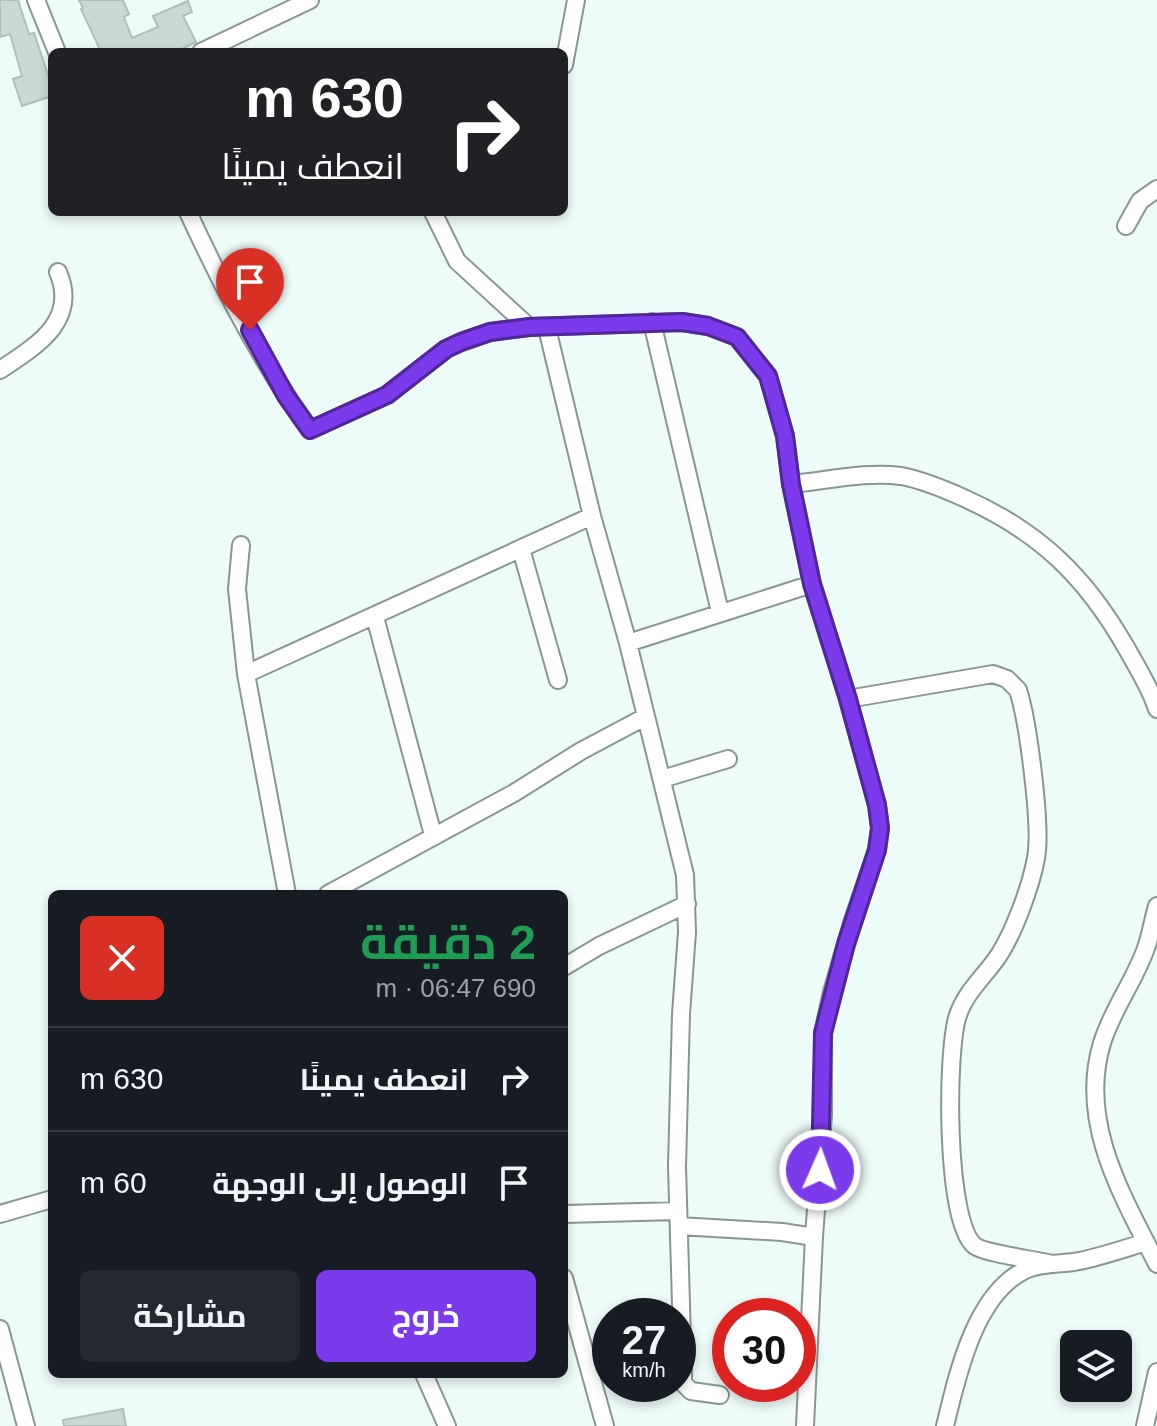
<!DOCTYPE html>
<html lang="ar">
<head>
<meta charset="utf-8">
<style>
	:root { --surface:#171b24; --page:#242831; --text:#f1f3f6; --muted:#9ea1a6; --line:#363941; --accent:#7c3aed }
	body { margin:0; font-family:Helvetica,Cairo,sans-serif; background:var(--page); color:var(--text); direction:rtl; height:100vh; display:flex; flex-direction:column; font-size:30px; white-space:nowrap }
	* { box-sizing:border-box; margin:0 }
	p { font-size:26px; color:var(--muted) }
	.icon { flex:none; width:44px; height:44px; fill:none; stroke:currentColor; stroke-width:2; stroke-linecap:round; stroke-linejoin:round }
	.map { position:relative; flex:1; overflow:hidden; direction:ltr }
	.sheet { position:absolute; left:48px; top:890px; width:520px; height:488px; display:flex; flex-direction:column; background:var(--surface); border-radius:12px; box-shadow:0 4px 12px #0003; direction:rtl }
	.sheet>* { flex:none }
	.banner { position:absolute; left:48px; top:48px; width:520px; height:168px; border-radius:12px; box-shadow:0 4px 12px #0003; direction:rtl; background:#202124; color:#fff; overflow:hidden }
	.buttons { position:absolute; left:1060px; top:1330px; display:grid; gap:16px }
	.buttons a { display:grid; place-items:center; width:72px; height:72px; border-radius:12px; background:var(--surface); box-shadow:0 4px 12px #0003; font-size:40px }
	.speed { position:absolute; left:592px; top:1298px; display:flex; gap:16px; font-size:40px; font-weight:700; text-align:center }
	.speed>* { display:grid; place-content:center; width:104px; height:104px; border-radius:50%; background:var(--surface); box-shadow:0 4px 12px #0003; line-height:1 }
	.speed small { font-size:20px; font-weight:400 }
	.speed .limit { border:12px solid #d22; background:#fff; color:#111 }
	.pin { position:absolute; display:grid; place-items:center; width:68px; height:68px; color:#fff; margin:-82px -34px; border-radius:50% 50% 50% 0; rotate:-45deg; box-shadow:0 0 8px #0007 }
	.pin .icon { rotate:45deg }
	.me { position:absolute; width:88px; margin:-44px; rotate:2deg; stroke-linejoin:round; filter:drop-shadow(0 0 6px #0008) }
	.turn { display:flex; align-items:center; gap:28px; height:168px; padding:0 32px; font-size:36px }
	.turn .icon { width:104px; height:104px; stroke-width:2.5 }
	.turn b { display:block; font-size:56px; line-height:68px }
	.round { display:grid; place-items:center; flex:none; width:84px; height:84px; border-radius:12px; background:var(--page) }
	.headline { display:flex; align-items:center; justify-content:space-between; height:136px; padding:0 32px }
	h1 { font-size:48px; font-weight:700; line-height:60px; color:#1e9e55 }
	.action { display:flex; gap:16px; margin-top:auto; padding:16px 32px }
	.action a { flex:1; height:92px; border-radius:12px; background:var(--accent); color:#fff; font-size:32px; font-weight:700; line-height:92px; text-align:center }
	.action a+a { background:var(--page); color:var(--text) }
	ul { padding:0; list-style:none }
	li { display:flex; align-items:center; gap:24px; height:104px; padding:0 32px; border-top:2px solid var(--line) }
	li div { flex:1 }
	li b { display:block; font-size:30px }
	li em { font-style:normal }
	.map>svg:first-child { display:block }
	.building { fill:#cad8d6; stroke:#b0bfbc; stroke-width:2 }
	.lines { fill:none; stroke-linecap:round; stroke-linejoin:round }
	.minor-casing { stroke:#899694; stroke-width:20 }
	.minor { stroke:#fff; stroke-width:16 }
	.route-casing { stroke:#51269a; stroke-width:20 }
	.route { stroke:#7c3aed; stroke-width:14 }
</style>
</head>
<body>
<div class="map">
<svg width="1157" height="1426" viewBox="0 0 1157 1426">
	<rect width="100%" height="100%" fill="#edfcf9"/>
	<path class="building" d="M0,0H18L29,34L34,33L52,87V96L22,106L13,79L22,76L10,34L0,37Z
		M79,0H123L129,14L124,17L132,38L158,27L153,16L188,1L192,12L183,16L196,42L176,52H101L81,9L83,8Z
		M123,1409L126,1426H64L63,1420Z"/>
	<g class="lines">
		<g class="minor-casing">
			<path id="minor" d="M36,0L57,52
				M201,52L310,0
				M564,65L576,0
				M188,212C222,286 263,365 310,430L387,395L446,349L461,342L490,332L529,327L682,322L708,326L737,337L768,376L785,436L791,484L812,584L848,699L877,805L880,828L877,850L853,920L832,992L823,1033V1115L814,1237
				M433,212L457,261L529,327
				M1126,226L1140,201L1157,189
				M652,322L720,612
				M547,328L592,516L628,643L685,875L687,932L681,1014L677,1166L683,1374V1383L691,1391L720,1395
				M0,370C36,346 79,321 58,272
				M791,484C826,481 866,471 901,476C923,480 944,489 964,498C1040,532 1086,577 1127,649C1138,669 1150,687 1157,709
				M241,545L237,589L246,674L287,894
				M521,549L558,680
				M375,617L433,835
				M628,643L812,584
				M246,674L592,516
				M848,699L993,674L1007,679L1018,690C1028,721 1042,827 1036,858C1031,886 1014,932 999,955C986,975 966,991 958,1015C946,1050 945,1223 975,1246C984,1253 1036,1260 1052,1264
				M662,779L728,759
				M328,894L514,793L581,751L645,717
				M1157,906C1153,919 1151,934 1146,948C1135,980 1112,1010 1102,1043C1078,1122 1122,1195 1157,1264
				M564,967L599,946L687,904
				M0,1214L52,1199
				M564,1214L678,1211
				M679,1226L782,1232L814,1237L805,1426
				M564,1278L605,1426
				M0,1329L26,1426
				M424,1374L447,1426
				M945,1426C957,1377 974,1295 1025,1270C1040,1263 1059,1264 1074,1262C1098,1258 1123,1249 1146,1242
				M1145,1426L1157,1372"/>
		</g>
		<use href="#minor" class="minor"/>
	</g>
	<g class="lines">
		<g class="route-casing">
			<path id="route" d="M250,330L286,396L310,430L387,395L446,349L461,342L490,332L529,327L682,322L708,326L737,337L768,376L785,436L791,484L812,584L848,699L877,805L880,828L877,850L846,944L823,1033L820,1170"/>
		</g>
		<use href="#route" class="route"/>
	</g>
</svg>
<div class="buttons">
<a><svg class="icon" aria-label="layers" viewBox="0 0 24 24"><path d="M12 4l9 5-9 5-9-5zM3 14l9 5 9-5"/></svg></a>
</div>
<div class="speed"><div>27<small>km/h</small></div><div class="limit">30</div></div>
<div class="pin" style="left:250px;top:330px;background:#d93025"><svg class="icon" aria-label="arrive" viewBox="0 0 24 24"><path d="M6 21V4h12l-3 4 3 4H6"/></svg></div>
<svg class="me" style="left:820px;top:1170px" viewBox="-20 -20 40 40"><circle r="17" fill="#7c3aed" stroke="#fff" stroke-width="3"/><path d="M0-11L8 9 0 5-8 9z" fill="#fff"/></svg>
<div class="banner">
<div class="turn"><svg class="icon" aria-label="right" viewBox="0 0 24 24"><path d="M7 20v-9h11M14 6l5 5-5 5"/></svg><div><b>630 m</b>انعطف يمينًا</div></div>
</div>
<section class="sheet">
<div class="headline"><div><h1>2 دقيقة</h1><p>690 m · 06:47</p></div><a class="round" style="background:#d93025;color:#fff"><svg class="icon" aria-label="close" viewBox="0 0 24 24"><path d="M6 6l12 12M18 6L6 18"/></svg></a></div>
<ul>
<li><svg class="icon" aria-label="right" viewBox="0 0 24 24"><path d="M7 20v-9h11M14 6l5 5-5 5"/></svg><div><b>انعطف يمينًا</b></div><em>630 m</em></li>
<li><svg class="icon" aria-label="arrive" viewBox="0 0 24 24"><path d="M6 21V4h12l-3 4 3 4H6"/></svg><div><b>الوصول إلى الوجهة</b></div><em>60 m</em></li>
</ul>
<div class="action"><a>خروج</a><a>مشاركة</a></div>
</section>
</div>
</body>
</html>
